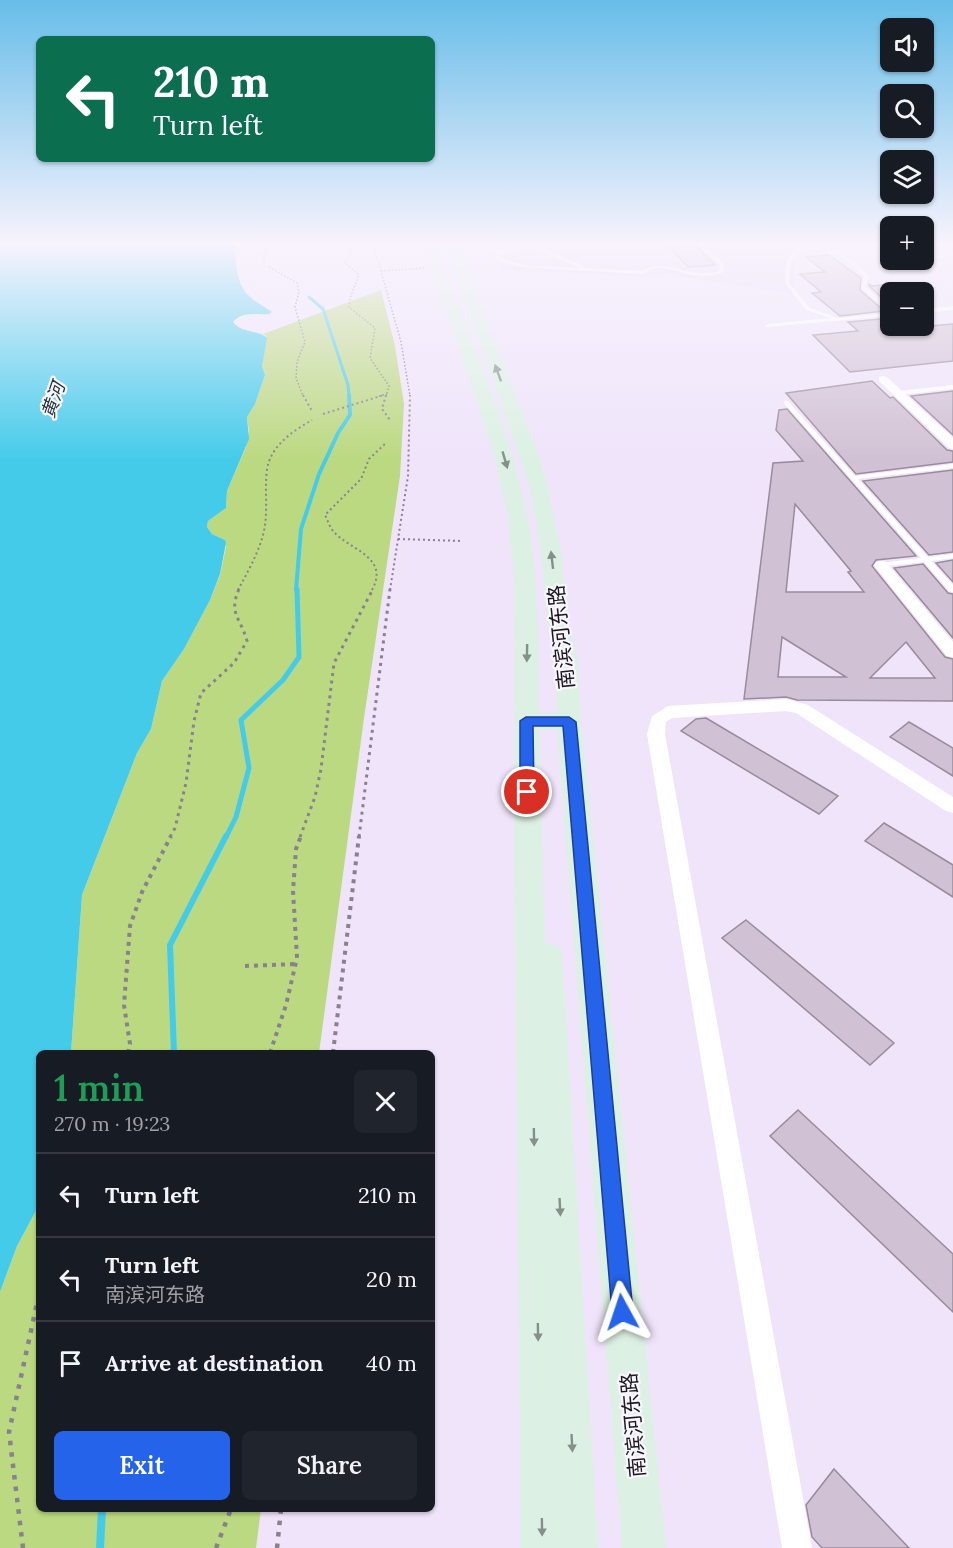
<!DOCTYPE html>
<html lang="en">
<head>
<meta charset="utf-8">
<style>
	:root { --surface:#171b24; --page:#20242c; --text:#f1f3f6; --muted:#9ea1a6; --line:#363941; --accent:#2563eb }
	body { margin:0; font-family:Lora,"Noto Sans SC",serif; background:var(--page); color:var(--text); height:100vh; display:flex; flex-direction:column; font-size:22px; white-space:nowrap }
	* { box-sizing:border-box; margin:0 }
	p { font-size:20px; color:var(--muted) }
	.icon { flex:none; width:33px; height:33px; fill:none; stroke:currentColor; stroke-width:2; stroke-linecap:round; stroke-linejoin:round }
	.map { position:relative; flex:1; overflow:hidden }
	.side { position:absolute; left:36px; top:1050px; width:399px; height:462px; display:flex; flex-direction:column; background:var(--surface); border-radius:9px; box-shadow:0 2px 4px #0004 }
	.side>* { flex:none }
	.hud { position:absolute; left:36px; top:36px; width:399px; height:126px; border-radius:9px; box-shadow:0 2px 4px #0004; background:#0b6e4f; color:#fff; overflow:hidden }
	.fabs { position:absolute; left:880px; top:18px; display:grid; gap:12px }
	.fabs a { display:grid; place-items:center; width:54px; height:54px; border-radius:9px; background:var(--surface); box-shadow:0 2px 4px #0004; font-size:30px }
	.pin { position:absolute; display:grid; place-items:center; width:51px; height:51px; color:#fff; margin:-26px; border:3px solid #fff; border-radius:50%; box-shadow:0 2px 6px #0007 }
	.me { position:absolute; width:66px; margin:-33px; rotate:355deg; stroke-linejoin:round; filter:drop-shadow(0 0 4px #0008) }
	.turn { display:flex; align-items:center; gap:21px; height:126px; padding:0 18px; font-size:27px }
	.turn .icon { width:78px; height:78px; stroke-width:2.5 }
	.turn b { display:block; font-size:42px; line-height:51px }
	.round { display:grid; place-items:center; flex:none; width:63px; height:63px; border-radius:9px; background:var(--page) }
	.overview { display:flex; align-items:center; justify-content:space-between; height:102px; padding:0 18px }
	h1 { font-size:36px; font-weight:600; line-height:45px; color:#1e9e55 }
	.primary-button { display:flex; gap:12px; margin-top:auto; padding:12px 18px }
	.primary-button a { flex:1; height:69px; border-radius:9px; background:var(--accent); color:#fff; font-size:24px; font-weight:600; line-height:69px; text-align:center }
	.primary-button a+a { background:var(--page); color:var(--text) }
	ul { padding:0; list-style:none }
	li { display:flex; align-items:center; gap:18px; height:84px; padding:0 18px; border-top:2px solid var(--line) }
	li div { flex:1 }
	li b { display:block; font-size:22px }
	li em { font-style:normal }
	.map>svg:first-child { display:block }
	.built { fill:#e6d8f4 }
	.green { fill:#bbd980 }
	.water { fill:#45cbea }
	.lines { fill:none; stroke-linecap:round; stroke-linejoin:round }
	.stream-far4 { stroke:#45cbea; stroke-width:3 }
	.stream-far3 { stroke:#45cbea; stroke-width:4 }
	.stream-far2 { stroke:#45cbea; stroke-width:5 }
	.stream-far1 { stroke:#45cbea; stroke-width:6 }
	.stream { stroke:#45cbea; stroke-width:8 }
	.building { fill:#d1c1d4; stroke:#9a8b9c; stroke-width:1.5; fill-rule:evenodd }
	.path-far4 { stroke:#898190; stroke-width:1.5; stroke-dasharray:1.5 2; stroke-linecap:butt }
	.path-far3 { stroke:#898190; stroke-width:2; stroke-dasharray:2 3; stroke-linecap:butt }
	.path-far2 { stroke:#898190; stroke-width:3; stroke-dasharray:3 4.5; stroke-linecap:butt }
	.path-far1 { stroke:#898190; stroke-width:4; stroke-dasharray:4 5; stroke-linecap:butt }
	.path { stroke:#898190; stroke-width:4.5; stroke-dasharray:4.5 7; stroke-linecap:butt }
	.service { fill:#fff; fill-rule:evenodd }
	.minor { fill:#fff; fill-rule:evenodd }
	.secondary { fill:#dcf1e3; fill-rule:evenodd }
	.oneway { fill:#86908b }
	.route { fill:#2563eb; stroke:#184099; stroke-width:1.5 }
	.labels { text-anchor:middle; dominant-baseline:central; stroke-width:4.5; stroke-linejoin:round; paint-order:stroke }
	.far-water-label { font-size:18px; font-style:italic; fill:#20363c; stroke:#f9f5fd }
	.street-label { font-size:21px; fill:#1d1920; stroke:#f9f5fd }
</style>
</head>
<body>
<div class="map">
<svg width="953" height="1548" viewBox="0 0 953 1548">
	<rect width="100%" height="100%" fill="#efe4fa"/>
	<path class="built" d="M487,243H794V294L665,274L651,277L500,270Z"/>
	<path class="green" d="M381,290L395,346L404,404L400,476L364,718L319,1053H71L82,895L137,753L151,729L162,681L184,649L210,600L220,575L226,547L225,540L212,534L207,527L208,521L226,508L227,491L246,447L249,431L247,417L255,404L265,375L262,366L266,336L263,334Z
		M39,1205V1509H261L256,1548H0V1292L17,1246Z"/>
	<path class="water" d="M0,243H235C236,250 235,256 236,263C240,293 247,296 272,312L269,314C257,315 242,311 233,322C242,334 258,329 267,338L262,366L265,375L255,404L247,417L249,439L227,491L226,508L208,521L207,527L212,534L225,540L226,543L220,574L210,600L184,649L162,681L151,729L137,753L82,895L71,1053H39V1205L17,1246L0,1292Z"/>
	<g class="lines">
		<path class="stream-far4" d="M309,297L323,309L348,385L349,396"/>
		<path class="stream-far3" d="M296,590L301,529L319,474L338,433L350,415L349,395"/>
		<path class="stream-far2" d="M226,837L236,817L249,768L241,720L283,680L299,657L297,589"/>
		<path class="stream-far1" d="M174,1053L170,945L226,836"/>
		<path class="stream" d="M100,1548L102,1509"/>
	</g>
	<path class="building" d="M666,243H694L715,265L688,267Z
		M829,255L861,278L860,290L884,311L840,316L812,293L821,292L800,274L825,272L806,257Z
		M869,284L872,286L891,284V306L869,286Z
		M891,318V327L905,326L908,328L953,324V361L850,372L813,335L858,331L848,322Z
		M872,381L890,398L893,397L947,450L953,451V462L856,474L786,393Z
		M953,391V435L911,396Z
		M787,409L916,556L876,560L872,566L945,657L953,659V701L797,700L786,697L744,699L773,463L803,461L776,430L779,410ZM795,504L851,571L848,572L864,592H786ZM782,637L846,677H778ZM906,642L935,678H870Z
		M953,470V552L929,555L863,481Z
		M953,560V582L936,563Z
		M923,564L948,593L953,594V638L894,568Z
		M706,718L838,796L819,814L681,731L696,719Z
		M909,722L953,748V776L890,737Z
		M884,823L953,865V897L865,841Z
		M746,920L894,1043L870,1065L722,938Z
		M798,1110L953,1254V1312L770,1136Z
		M834,1469L909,1548H822L812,1537L806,1505Z"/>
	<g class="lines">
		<path class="path-far4" d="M355,243L345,263L359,275L350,298L349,307L375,328L370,358L389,386L386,396
			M373,243L401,342L410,396
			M264,262V254L272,243
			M269,267L297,283L299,292L295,307L305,342L297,362L296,378L303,396
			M381,271L424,268
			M379,396L387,394"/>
		<path class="path-far3" d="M303,395L312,411
			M386,395L382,409L390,420
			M323,414L384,395
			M398,539L463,541
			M238,590C247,573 258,554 263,535C269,512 264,492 267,470C270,446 293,431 312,420
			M372,590C390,557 350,550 334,532C330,528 328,521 325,515L361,479L369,459L387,442
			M390,590L408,476L410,395"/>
		<path class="path-far2" d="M170,837L175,828L186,783L194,721L201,693L234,663L247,641C241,618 228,614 239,589
			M300,837L315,797L321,769L334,663L373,589
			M359,837L390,589"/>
		<path class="path-far1" d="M245,966L296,964
			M128,1053L130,1044L124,1005L130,926L142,892L171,836
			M270,1053L286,1005L297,958L293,891L296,849L301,836
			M333,1053L359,836"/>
		<path class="path" d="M23,1548L9,1432L39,1294
			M216,1548L231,1509
			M277,1548L281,1509"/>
		<path class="service" d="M560,243H575L541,248L584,266V268L642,271C661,259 679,272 699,273C706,274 712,273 719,271L720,265L696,243H701L724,264L723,272C696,285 670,262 651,269C648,271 646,273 643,274L523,267L503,263L495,259L497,252C483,245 467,247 452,248L450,247L452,246L483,245L501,250ZM535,248V249L580,268C554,266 523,269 500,257L502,253Z
			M846,243H850V248L838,252L856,263L869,276L866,287L891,309V316L766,327L765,326L768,324L830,318L806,310L785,283C785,275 785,266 788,259C795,241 818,249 832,250C836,250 841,248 846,246ZM814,250C835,251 851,261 864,277L861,288L889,313L838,318L810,308L789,283C792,260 788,252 814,250Z
			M948,243H953V246Z
			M924,253L937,255L953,254V256L937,257L924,255Z
			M953,306V310L924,313V309Z
			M953,385V389L898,395L895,393L898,391Z
			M784,401H788L855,476L953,464V468L858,479L928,557L953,554V558L931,561L953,585V592H950L924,562L878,567L877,565L881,563L921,558L784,403Z"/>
		<path class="minor" d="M883,376L887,377L953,438V449L949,448L879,381V377Z
			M881,561L886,562L953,642V657L947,656L876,568L874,565L876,562Z
			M786,699L808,705L953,797V813L946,811L796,713L786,711L672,718L666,722L665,734L812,1548H782L647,734L652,716L668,706Z"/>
		<path class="secondary" d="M423,243H437C468,332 509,425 527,517C540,581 538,648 539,713H557L556,662L547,622L541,551L529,484L444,243H458L538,454L547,484L561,551L569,622L578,662L581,722L666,1548H622L557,730H539L545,943L558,946L562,955L598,1548H521L514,815L515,586L508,518L495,457Z"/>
	</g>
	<defs><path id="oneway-solid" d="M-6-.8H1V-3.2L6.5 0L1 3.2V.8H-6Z" transform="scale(1.5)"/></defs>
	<g class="oneway">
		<use href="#oneway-solid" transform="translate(498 373) rotate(-110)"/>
		<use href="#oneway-solid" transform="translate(505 460) rotate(74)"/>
		<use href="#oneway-solid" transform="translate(552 560) rotate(-97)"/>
		<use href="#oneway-solid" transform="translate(527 653) rotate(91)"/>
		<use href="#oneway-solid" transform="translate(534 1137) rotate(89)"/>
		<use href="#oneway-solid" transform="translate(560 1207) rotate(87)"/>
		<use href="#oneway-solid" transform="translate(538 1332) rotate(89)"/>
		<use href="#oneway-solid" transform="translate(572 1443) rotate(87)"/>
		<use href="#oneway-solid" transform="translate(542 1527) rotate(89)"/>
	</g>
	<linearGradient id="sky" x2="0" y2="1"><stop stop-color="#67bde9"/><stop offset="0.53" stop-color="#f8f3fd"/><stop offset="1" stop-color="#f8f3fd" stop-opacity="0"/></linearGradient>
	<rect width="953" height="460" fill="url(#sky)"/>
	<path class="route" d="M526,717H569L576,722L633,1312L630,1319L622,1322L615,1319L612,1312L563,726H533L534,792L527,797L520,792V721Z"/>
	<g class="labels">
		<g class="far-water-label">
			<text transform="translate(53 400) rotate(-71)">黄河</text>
		</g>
		<g class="street-label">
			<text transform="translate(561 637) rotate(-96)">南滨河东路</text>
			<text transform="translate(633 1425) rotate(-95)">南滨河东路</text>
		</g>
	</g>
</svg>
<div class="fabs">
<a><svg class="icon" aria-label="sound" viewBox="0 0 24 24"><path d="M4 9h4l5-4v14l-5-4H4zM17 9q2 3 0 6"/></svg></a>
<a><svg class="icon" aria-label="search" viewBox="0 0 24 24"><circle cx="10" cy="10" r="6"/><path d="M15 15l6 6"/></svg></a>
<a><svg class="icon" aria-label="layers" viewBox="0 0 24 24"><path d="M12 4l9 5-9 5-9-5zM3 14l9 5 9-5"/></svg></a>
<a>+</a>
<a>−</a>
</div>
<div class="pin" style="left:527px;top:792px;background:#d93025"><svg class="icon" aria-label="arrive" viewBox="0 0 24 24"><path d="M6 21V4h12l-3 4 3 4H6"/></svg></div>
<svg class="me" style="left:622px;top:1312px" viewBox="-20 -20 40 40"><path d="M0-17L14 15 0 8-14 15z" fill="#2563eb" stroke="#fff" stroke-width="4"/></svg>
<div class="hud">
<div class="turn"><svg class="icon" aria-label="left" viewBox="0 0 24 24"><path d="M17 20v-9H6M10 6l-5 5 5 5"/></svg><div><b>210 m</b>Turn left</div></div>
</div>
<section class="side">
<div class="overview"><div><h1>1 min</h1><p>270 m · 19:23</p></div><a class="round"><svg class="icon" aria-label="close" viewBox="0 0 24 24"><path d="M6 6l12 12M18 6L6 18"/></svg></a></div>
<ul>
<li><svg class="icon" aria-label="left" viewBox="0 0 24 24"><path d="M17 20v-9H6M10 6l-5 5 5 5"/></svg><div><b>Turn left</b></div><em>210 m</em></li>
<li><svg class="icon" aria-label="left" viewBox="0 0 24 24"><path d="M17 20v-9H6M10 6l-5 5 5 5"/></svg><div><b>Turn left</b><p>南滨河东路</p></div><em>20 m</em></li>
<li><svg class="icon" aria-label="arrive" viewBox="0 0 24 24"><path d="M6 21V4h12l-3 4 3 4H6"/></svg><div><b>Arrive at destination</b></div><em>40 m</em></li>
</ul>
<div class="primary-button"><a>Exit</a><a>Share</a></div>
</section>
</div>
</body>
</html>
